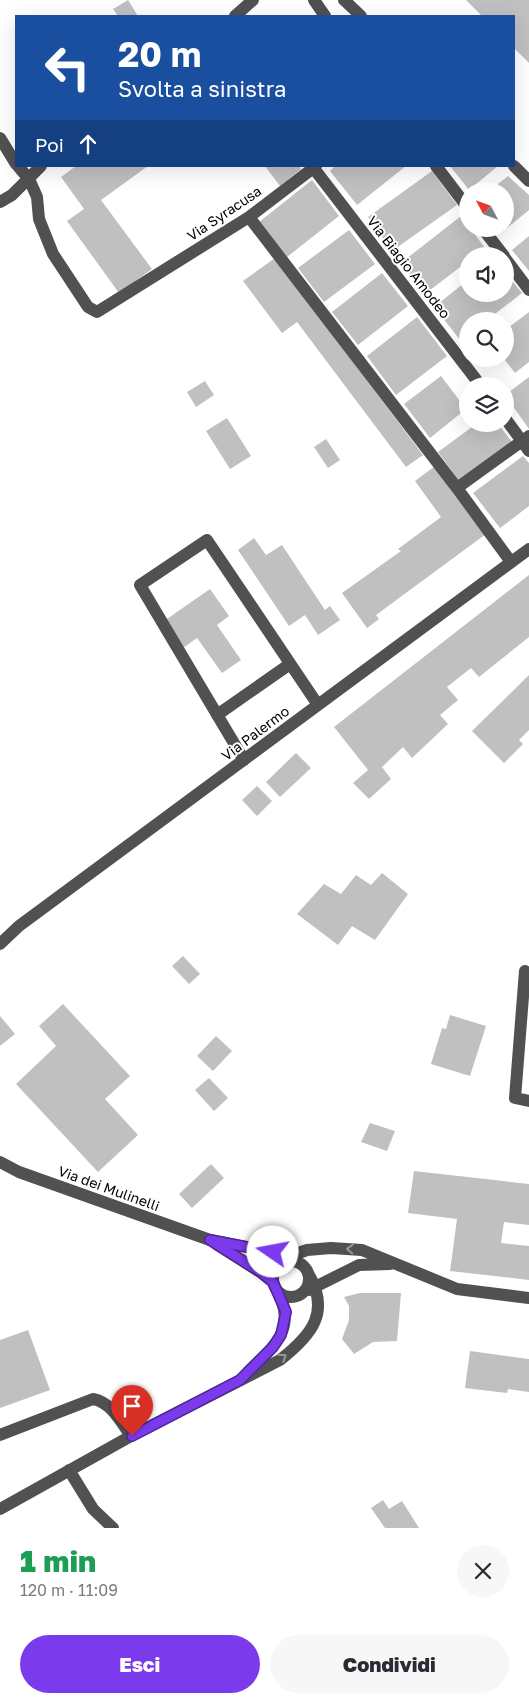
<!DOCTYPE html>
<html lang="it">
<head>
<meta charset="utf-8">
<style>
	:root { --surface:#fff; --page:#f7f7f7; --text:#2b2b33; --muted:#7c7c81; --accent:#7c3aed }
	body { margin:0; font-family:"Golos Text",sans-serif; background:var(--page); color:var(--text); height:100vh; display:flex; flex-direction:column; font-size:19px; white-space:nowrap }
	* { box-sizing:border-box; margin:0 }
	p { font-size:16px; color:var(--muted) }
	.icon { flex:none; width:28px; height:28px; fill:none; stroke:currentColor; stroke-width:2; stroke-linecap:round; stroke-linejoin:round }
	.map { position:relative; height:1528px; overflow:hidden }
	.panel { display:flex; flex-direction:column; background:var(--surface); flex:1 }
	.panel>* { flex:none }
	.guide { position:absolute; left:15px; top:15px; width:500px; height:152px; border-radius:0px; box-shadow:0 5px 20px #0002; background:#1a4fa0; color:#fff; overflow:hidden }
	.needle { width:32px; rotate:311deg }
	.controls { position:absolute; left:459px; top:182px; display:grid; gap:10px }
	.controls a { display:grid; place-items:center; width:55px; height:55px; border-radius:50%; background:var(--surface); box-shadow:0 5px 20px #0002; font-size:25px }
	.pin { position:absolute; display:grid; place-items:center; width:42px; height:42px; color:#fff; margin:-51px -21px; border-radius:50% 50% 50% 0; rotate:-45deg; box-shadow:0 0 5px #0007 }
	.pin .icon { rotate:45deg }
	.me { position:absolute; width:55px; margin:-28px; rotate:282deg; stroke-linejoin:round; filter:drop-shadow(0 0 4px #0008) }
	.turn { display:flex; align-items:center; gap:18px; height:105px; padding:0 20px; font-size:22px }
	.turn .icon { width:65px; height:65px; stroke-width:2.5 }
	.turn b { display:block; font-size:35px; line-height:42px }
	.then { display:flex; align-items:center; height:48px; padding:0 20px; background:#0003; gap:10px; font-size:19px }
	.round { display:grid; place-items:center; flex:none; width:52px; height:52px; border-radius:26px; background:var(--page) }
	.headline { display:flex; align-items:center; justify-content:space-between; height:85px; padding:0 20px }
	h1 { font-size:30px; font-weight:800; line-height:38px; color:#1e9e55 }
	.button { display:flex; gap:10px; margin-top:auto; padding:10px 20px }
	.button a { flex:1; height:58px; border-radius:30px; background:var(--accent); color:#fff; font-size:20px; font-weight:800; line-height:58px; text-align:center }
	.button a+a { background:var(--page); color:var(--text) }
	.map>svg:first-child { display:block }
	.building { fill:#c0c0c0 }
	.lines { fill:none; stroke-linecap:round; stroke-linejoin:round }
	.minor { stroke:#515151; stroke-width:12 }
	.oneway { stroke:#979797 }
	.route-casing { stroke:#51269a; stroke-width:12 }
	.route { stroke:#7c3aed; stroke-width:9 }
	.labels { text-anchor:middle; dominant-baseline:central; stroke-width:4; stroke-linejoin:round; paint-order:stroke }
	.street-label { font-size:14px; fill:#000; stroke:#fff }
</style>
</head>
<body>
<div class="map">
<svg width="529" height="1528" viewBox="0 0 529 1528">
	<rect width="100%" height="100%" fill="#fff"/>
	<path class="building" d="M128,0L138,16H118L113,9Z
		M466,0H529V63L514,48V16H482Z
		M76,166H148L101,200L152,269L119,293L67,221L84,209L61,177Z
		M265,166H299L301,169L280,186Z
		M335,166H406L357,205L330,171Z
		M450,166H498L469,190Z
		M432,171L457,205L392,251L368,217Z
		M508,176L529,195V210L501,233L498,229H505V191H489Z
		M312,180L339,216L287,257L259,222Z
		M461,216L468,225V229H471L485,248L474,256H468V261L425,294L401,263Z
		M349,230L375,264L324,302L298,268Z
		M529,236V271L512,250Z
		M275,258L423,455L406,467L297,322L282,333L243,281Z
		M505,272L522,293L486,321H468V336L461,341L434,307L468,280V294H505Z
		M382,273L408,306L358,345L332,312Z
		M529,312V362L515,373L504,359L505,330Z
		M417,317L447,356L396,395L367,356Z
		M441,376L466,409L430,438L404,404Z
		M529,377V429L505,395Z
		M205,381L214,395L196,407L187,392Z
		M227,418L251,456L230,469L206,431Z
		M476,424H498L513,443L460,482L438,452Z
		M326,439L340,460L328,468L314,447Z
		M523,456L529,463V506L500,528L473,493Z
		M435,466L486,534L376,615L379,619L367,628L342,593L401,551L398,549L441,517L415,481Z
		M254,538L266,555L282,545L325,610L330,606L340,620L318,635L305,615L289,626L238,550Z
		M529,575V637L479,677L471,668L447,687L458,700L440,715L448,724L412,758L403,747L382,767L391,779L369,799L353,783L368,770L334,727Z
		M210,589L229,616L217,625L241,660L222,673L197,638L183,648L164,621Z
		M529,675V730L519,740L523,744L504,763L472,731Z
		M296,753L311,768L280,797L266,782Z
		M257,786L272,801L257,816L242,800Z
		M382,873L408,894L375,940L352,926L338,945L297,914L324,884L341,894L356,875L371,885Z
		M183,956L200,974L189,984L172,966Z
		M63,1004L130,1076L105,1099L138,1135L98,1172L16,1084L56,1046L39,1026Z
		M450,1015L486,1026L470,1076L431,1064L442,1028L446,1029Z
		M0,1016L15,1034L0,1046Z
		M216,1036L232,1051L213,1071L197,1056Z
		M209,1078L228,1098L214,1111L195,1090Z
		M370,1123L395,1131L387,1151L361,1142Z
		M211,1164L224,1178L192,1208L179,1194Z
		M414,1171L529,1184V1225L504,1222L501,1243L529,1246V1280L450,1271L457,1219L408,1213Z
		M360,1293H401L397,1341L373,1342L354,1354L342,1339L349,1320V1306L344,1297Z
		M28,1330L50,1390L0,1408V1340Z
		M470,1351L529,1359V1392L508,1389L507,1393L465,1388Z
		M383,1500L389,1509L402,1501L419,1528H385L371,1508Z"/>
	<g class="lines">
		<path class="minor" d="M314,0L325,16
			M344,0L361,16
			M235,16L253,0
			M0,138L16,164
			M18,166L29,179L37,197L39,219L53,254L88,307L97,312L249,217L316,166
			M312,166L481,386
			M436,166L468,208
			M514,166L529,181
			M0,202L12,195L41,166
			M249,217L457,488L511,562
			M483,229L504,256
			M505,258L529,290
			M505,418L529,451
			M457,488L529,436
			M217,715L290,664
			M244,760L140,585L207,540L318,705
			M0,944L19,926L529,549
			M525,971L515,1098L529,1101
			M0,1162L19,1172L210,1240L273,1252L295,1261
			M216,1244L262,1273L273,1282
			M273 1279a18 18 0 1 1 36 0a18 18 0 1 1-36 0Z
			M278,1265L287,1257L307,1250L331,1248L362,1250L457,1289L529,1298
			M309,1290L359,1265L390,1264
			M248,1372C273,1347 297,1330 278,1292
			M0,1435L93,1399C111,1402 121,1422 131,1436
			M69,1470L93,1509L113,1528
			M0,1509L131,1436L280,1360C312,1335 331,1312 308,1273"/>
	</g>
	<defs><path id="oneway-chevron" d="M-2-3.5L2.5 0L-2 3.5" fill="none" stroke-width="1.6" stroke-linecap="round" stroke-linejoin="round" transform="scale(1.25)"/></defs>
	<g class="oneway">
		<use href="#oneway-chevron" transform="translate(350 1249) rotate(-177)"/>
		<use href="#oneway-chevron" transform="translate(283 1357) rotate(-34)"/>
	</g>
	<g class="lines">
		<g class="route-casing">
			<path id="route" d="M132,1436L240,1380L273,1347L281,1335L286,1312L273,1282L262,1273L210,1240L273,1252"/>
		</g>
		<use href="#route" class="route"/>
	</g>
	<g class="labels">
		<g class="street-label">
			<text transform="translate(224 213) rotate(-34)">Via Syracusa</text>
			<text transform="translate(409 267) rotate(52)">Via Biagio Amodeo</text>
			<text transform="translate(255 733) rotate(-37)">Via Palermo</text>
			<text transform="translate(109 1188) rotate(20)">Via dei Mulinelli</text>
		</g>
	</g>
</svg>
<div class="controls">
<a><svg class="needle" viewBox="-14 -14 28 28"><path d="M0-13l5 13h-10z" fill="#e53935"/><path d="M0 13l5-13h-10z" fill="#7c7c81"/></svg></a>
<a><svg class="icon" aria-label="sound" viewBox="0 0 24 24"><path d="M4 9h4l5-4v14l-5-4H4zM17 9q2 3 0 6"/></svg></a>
<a><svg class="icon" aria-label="search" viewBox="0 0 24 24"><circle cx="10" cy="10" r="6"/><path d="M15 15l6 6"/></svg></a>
<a><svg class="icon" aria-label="layers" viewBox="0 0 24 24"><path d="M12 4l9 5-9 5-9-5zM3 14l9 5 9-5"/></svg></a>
</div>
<div class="pin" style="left:132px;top:1436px;background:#d93025"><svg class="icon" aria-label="arrive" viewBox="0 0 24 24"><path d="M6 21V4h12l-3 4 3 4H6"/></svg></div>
<svg class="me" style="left:273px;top:1252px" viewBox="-20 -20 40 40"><circle r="19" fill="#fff"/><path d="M0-13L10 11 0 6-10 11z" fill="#7c3aed"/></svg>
<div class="guide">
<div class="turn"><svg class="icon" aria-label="left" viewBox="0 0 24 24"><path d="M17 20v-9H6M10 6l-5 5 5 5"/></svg><div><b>20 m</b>Svolta a sinistra</div></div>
<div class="then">Poi<svg class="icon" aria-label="ahead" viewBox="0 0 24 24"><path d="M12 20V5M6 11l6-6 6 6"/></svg></div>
</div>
</div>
<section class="panel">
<div class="headline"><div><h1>1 min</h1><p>120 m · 11:09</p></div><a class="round"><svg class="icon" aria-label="close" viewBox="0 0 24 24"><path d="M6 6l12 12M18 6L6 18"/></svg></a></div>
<div class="button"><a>Esci</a><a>Condividi</a></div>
</section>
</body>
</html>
